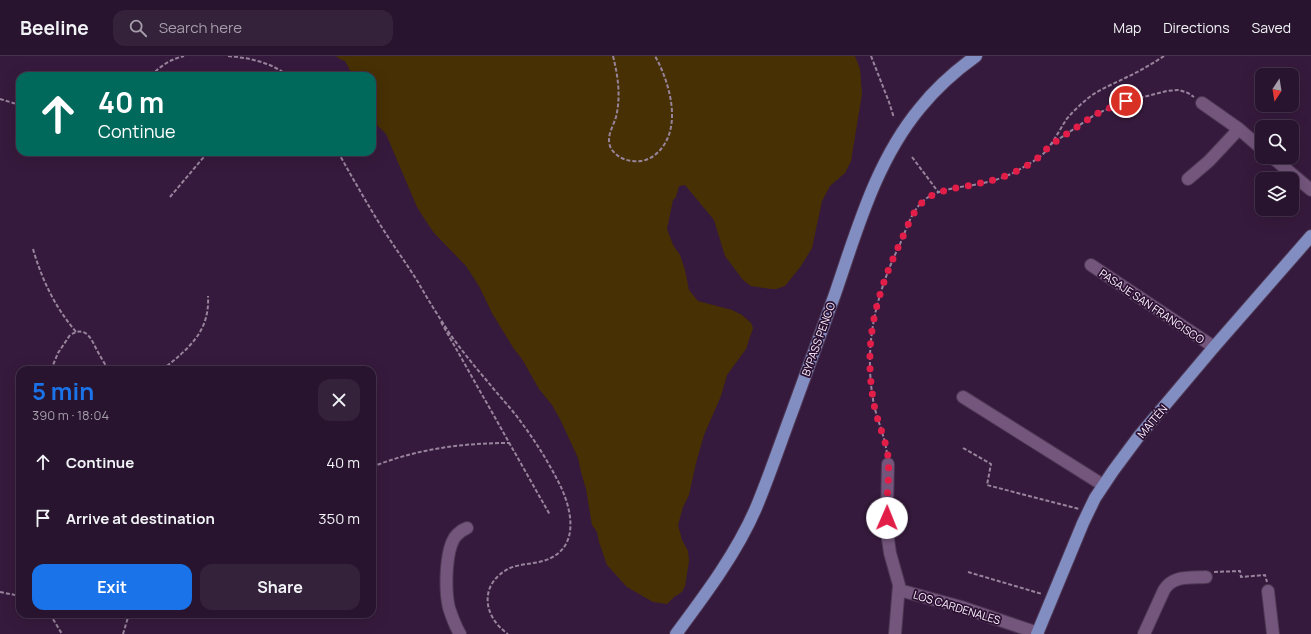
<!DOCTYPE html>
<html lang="en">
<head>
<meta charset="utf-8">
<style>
	:root { --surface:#28142e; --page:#34213a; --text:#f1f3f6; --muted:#a59eaa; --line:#44334a; --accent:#1a73e8 }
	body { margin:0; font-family:Manrope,sans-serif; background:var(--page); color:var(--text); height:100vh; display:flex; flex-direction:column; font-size:15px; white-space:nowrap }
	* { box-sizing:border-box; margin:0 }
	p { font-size:13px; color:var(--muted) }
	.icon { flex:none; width:22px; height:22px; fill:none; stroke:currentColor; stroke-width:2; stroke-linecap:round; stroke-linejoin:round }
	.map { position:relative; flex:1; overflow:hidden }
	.details { position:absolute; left:16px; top:310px; width:360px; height:252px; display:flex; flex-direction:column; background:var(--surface); border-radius:12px; box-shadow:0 4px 16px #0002,0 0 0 1px var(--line) }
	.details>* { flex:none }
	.banner { position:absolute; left:16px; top:16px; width:360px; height:84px; border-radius:12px; box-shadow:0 4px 16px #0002,0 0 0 1px var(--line); background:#00695c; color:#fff; overflow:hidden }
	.needle { width:26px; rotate:192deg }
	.tools { position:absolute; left:1255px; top:12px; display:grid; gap:8px }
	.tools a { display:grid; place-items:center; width:44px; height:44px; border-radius:8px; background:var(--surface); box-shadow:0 4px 16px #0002,0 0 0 1px var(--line); font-size:20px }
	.pin { position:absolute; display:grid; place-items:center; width:34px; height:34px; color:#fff; margin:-17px; border:2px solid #fff; border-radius:50%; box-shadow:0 1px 4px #0007 }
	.me { position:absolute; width:44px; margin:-22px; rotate:1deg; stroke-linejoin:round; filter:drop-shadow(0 0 3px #0008) }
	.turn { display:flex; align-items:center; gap:14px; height:84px; padding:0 16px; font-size:18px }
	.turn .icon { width:52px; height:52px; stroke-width:2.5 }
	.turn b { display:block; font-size:28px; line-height:34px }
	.round { display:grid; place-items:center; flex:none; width:42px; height:42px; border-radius:12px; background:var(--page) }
	.headline { display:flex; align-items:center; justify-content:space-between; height:68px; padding:0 16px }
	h1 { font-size:24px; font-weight:700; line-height:30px; color:var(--accent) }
	.button { display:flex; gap:8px; margin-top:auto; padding:8px 16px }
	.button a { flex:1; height:46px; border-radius:12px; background:var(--accent); color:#fff; font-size:16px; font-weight:700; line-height:46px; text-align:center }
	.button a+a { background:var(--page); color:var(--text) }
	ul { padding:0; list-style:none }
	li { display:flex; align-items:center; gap:12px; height:56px; padding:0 16px }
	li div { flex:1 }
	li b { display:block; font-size:15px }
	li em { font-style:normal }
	header { display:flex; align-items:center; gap:24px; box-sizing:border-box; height:56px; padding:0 20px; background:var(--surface); border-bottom:1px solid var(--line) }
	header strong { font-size:19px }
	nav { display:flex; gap:22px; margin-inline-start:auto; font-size:14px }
	.search { width:280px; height:36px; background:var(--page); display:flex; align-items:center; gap:10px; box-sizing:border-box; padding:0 14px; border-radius:12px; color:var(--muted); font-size:15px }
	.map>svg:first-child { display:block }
	.green { fill:#473003 }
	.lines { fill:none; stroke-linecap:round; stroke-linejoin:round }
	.minor-casing { stroke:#4d3753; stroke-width:14 }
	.major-casing { stroke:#4d3753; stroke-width:14 }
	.path { stroke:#97849c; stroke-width:2; stroke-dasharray:4 2; stroke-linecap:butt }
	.minor { stroke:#74557c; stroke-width:12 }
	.major { stroke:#828dc2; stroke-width:12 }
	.route { stroke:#e11d48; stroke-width:7; stroke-dasharray:0 12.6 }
	.labels { text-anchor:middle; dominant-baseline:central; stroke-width:3.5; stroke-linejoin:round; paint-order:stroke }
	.street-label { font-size:11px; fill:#fbf1fe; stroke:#2b1032 }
</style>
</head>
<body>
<header>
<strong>Beeline</strong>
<div class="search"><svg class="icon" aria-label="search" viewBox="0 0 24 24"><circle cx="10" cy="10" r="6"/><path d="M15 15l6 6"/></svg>Search here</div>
<nav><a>Map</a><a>Directions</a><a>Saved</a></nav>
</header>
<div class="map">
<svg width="1311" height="578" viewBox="0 0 1311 578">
	<rect width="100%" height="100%" fill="#361a3d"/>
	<path class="green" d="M336,0H855L860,13L862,38L851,105L845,117L830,130L822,145L812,192L801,210L785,230L776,233H771L751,230L743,224L725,200L714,164L685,129L679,130L676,141L673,144L667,173L673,189L680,199L685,214L689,234L698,245L732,254L742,259L751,267L753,272L746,293L727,319L721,340L704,379L696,407L689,439L683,451L678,469L682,484L688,495L689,505L685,530L682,536L674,541L667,548L653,546L627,531L607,509L599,486L597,476L592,469L586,433L581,416L578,402L561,365L552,349L539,333L522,303L514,293L492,257L479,230L466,210L434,177L422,159L417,151L386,78L372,64V20H353L345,5L340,3Z"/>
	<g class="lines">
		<g class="minor-casing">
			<path id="minor" d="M1202,47L1239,73L1262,93
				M1272,101L1311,134
				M1188,123L1209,105L1239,73
				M1091,209L1214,291
				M963,341L1103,429
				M888,408L887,453L888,483L890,497L899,529L895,578
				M899,534L961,551L1038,577
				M1268,535L1273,578
				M460,578C455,570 452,561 449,552C445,535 445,496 455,481C458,477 462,474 467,472
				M1144,578L1164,534C1173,519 1190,522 1206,521"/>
		</g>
		<g class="major-casing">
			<path id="major" d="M676,578C705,539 736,498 756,452C769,421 780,388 792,356C806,317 821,277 835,238C857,174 876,105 920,52C936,32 955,15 976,0
				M1037,578L1083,467L1095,442L1113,415L1139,380L1214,291L1311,180"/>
		</g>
		<path class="path" d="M228,0C249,2 271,6 288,20
			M613,0C618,20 621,40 616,61C614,68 609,76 609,84C609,89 611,94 615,97C621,104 632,106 641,105C649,104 656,99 661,93C682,68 669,25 655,0
			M871,0L889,46L894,62
			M151,20C160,10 171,3 184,0
			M0,43L20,49
			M1050,89L1096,58L1127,45L1167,35L1179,34L1188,37L1194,41
			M338,96C352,121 366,146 381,170C393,189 406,207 418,226C428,244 439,261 450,278C462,295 475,311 488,326C499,340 511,352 521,366C536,386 549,407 560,429C573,456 580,494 543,505C532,508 520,508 510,512C479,527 482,560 508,578
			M912,101L939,137
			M170,141L208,96
			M33,193C42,224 55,251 76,276
			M441,266L550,459
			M51,314L58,297L70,279C88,268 92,286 99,298C102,303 105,309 109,314
			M162,314C188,293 210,276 208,240
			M963,392L991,408L987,429L1079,453
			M887,398C885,381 878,366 874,349C863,291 875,240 900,188C907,172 912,152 927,142C942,132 963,131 979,128C994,125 1009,120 1022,112C1029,108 1038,103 1044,97C1053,87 1059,75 1066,64C1072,56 1080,49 1087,43C1099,33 1114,28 1127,21C1140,15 1152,8 1164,0
			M372,411C416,393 462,387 509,387
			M968,516L1042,538
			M1214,516L1240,515L1241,521L1265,519L1267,526
			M0,536L20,540
			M50,558L62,578
			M123,578L129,558"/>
		<use href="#minor" class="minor"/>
		<use href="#major" class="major"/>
	</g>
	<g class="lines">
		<path class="route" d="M887,462C886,441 890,421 888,401C886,383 877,366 874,348C863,288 875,241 900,187C908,170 914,149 931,140C947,132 965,131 981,127C1005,122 1035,110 1049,90L1096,58L1126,45"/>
	</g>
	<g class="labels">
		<g class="street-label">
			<text transform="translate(1152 250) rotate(34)">PASAJE SAN FRANCISCO</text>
			<text transform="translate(818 283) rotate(-70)">BYPASS PENCO</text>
			<text transform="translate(1152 365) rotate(-50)">MAITÉN</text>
			<text transform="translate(957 551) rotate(17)">LOS CARDENALES</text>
		</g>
	</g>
</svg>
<div class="tools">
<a><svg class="needle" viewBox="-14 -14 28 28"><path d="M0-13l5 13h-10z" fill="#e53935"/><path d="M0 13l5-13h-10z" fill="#a59eaa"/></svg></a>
<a><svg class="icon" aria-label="search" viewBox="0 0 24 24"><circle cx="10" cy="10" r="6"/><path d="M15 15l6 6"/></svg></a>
<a><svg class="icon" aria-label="layers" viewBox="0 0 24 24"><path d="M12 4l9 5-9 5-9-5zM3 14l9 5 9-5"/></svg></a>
</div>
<div class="pin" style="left:1126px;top:45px;background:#d93025"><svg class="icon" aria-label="arrive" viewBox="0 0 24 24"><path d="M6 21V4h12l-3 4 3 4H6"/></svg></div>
<svg class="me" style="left:887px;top:462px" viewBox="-20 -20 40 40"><circle r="19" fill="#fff"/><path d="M0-13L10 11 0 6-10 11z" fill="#e11d48"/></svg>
<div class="banner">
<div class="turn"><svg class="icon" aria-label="ahead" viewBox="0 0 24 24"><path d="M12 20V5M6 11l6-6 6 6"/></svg><div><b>40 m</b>Continue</div></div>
</div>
<section class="details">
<div class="headline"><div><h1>5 min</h1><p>390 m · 18:04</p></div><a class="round"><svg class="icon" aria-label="close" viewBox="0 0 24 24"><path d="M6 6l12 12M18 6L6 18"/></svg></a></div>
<ul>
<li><svg class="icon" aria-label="ahead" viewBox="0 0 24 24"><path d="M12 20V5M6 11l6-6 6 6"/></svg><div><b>Continue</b></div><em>40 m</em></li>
<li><svg class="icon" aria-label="arrive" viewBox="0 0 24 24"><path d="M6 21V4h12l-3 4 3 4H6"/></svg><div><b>Arrive at destination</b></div><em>350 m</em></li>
</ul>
<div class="button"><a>Exit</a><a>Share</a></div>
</section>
</div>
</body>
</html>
